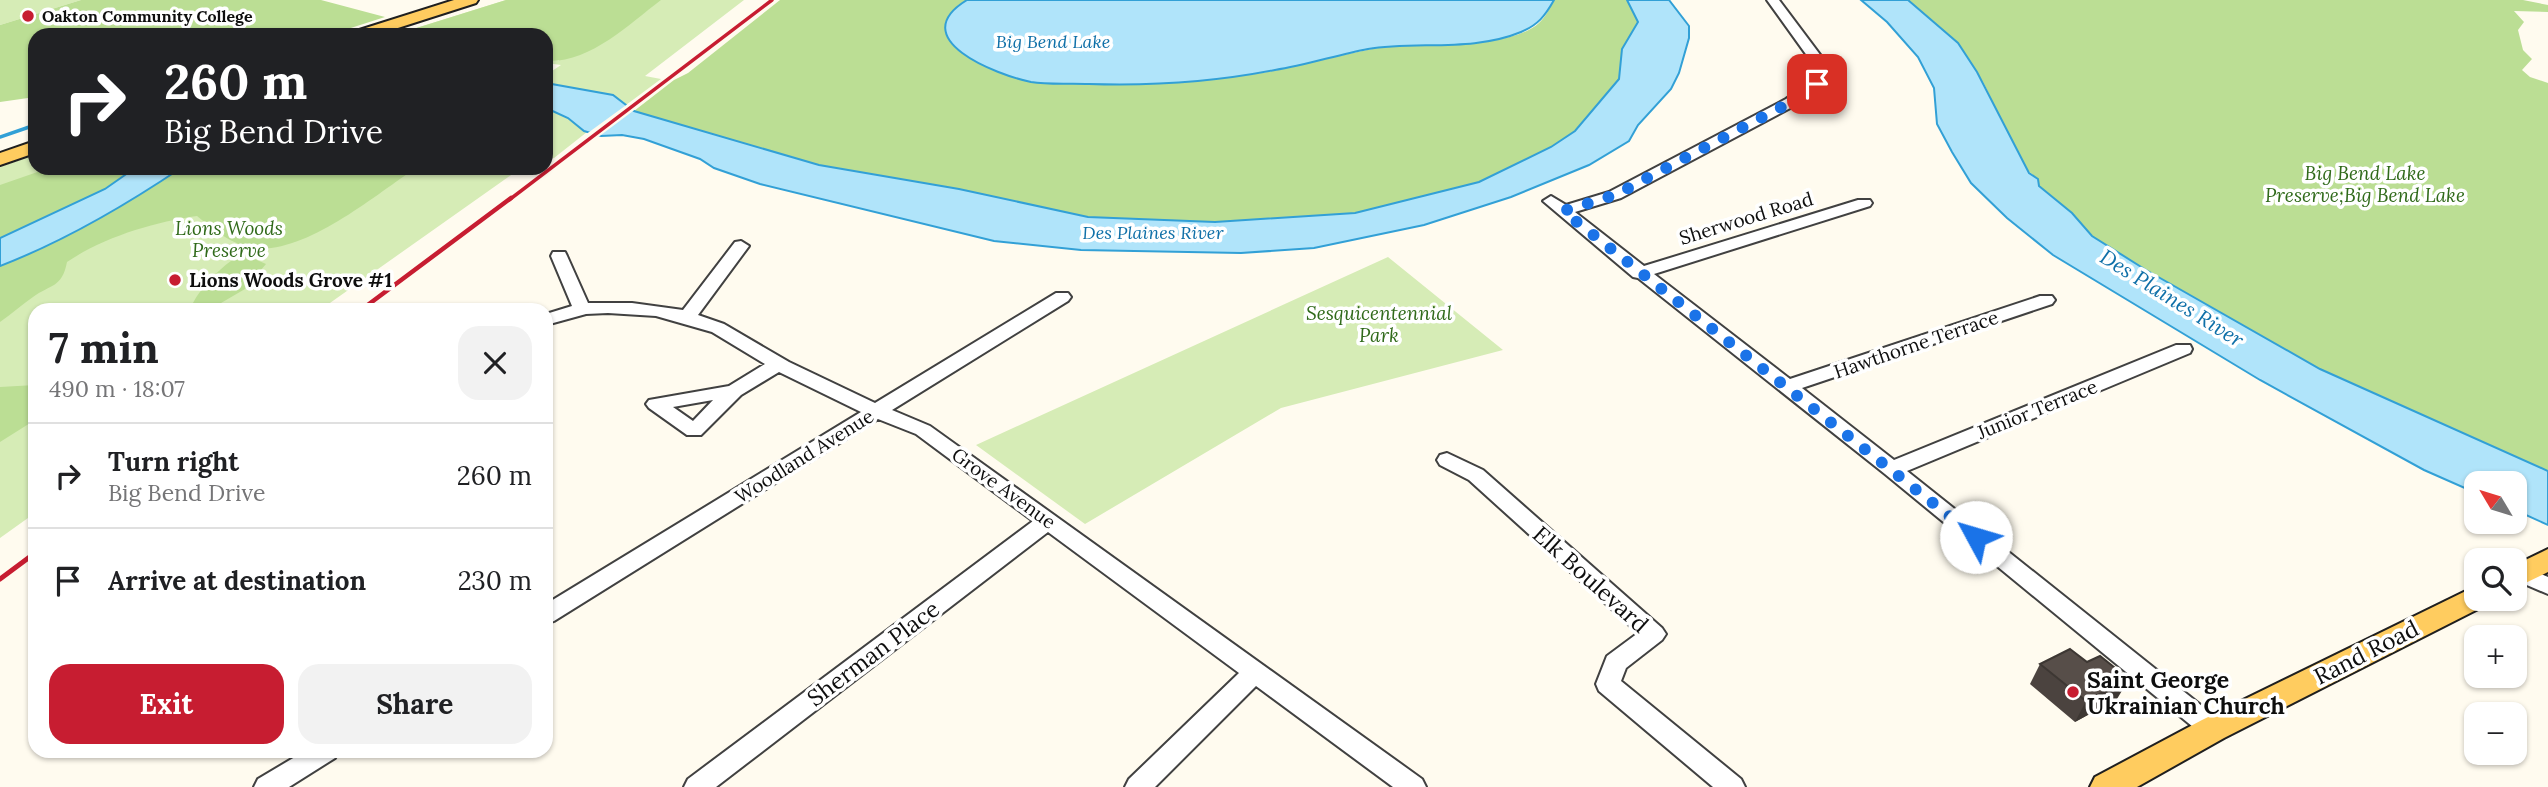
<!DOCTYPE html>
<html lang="en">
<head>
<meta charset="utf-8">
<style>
	:root { --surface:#fff; --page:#f2f2f2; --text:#202124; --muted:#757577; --line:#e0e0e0; --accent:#c71d31 }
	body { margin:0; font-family:Lora,serif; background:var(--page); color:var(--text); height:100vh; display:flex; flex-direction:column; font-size:26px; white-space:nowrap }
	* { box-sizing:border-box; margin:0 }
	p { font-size:23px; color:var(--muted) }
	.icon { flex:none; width:38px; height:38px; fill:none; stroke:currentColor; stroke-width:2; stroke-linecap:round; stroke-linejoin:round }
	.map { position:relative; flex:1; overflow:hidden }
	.drawer { position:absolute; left:28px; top:303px; width:525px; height:455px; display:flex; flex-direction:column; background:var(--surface); border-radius:21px; box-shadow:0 2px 5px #0004 }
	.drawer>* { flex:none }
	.guide { position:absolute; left:28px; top:28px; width:525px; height:147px; border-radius:21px; box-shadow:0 2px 5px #0004; background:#202124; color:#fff; overflow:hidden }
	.needle { width:46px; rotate:308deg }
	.fabs { position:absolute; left:2464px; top:471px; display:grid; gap:14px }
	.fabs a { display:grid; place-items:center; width:63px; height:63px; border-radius:14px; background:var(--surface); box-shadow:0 2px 5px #0004; font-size:35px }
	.pin { position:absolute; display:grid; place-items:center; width:60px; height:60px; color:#fff; margin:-30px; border-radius:14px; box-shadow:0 4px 10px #0006 }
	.me { position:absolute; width:77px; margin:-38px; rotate:309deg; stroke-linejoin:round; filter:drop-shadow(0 0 5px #0008) }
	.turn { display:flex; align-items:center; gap:24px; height:147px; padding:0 21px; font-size:32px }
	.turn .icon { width:91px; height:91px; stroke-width:2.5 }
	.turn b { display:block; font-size:49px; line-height:60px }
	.round { display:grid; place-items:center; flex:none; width:74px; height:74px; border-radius:21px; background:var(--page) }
	.headline { display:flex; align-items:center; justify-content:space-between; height:119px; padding:0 21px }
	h1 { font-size:42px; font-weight:700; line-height:52px }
	.action { display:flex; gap:14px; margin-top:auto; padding:14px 21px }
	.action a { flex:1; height:80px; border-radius:21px; background:var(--accent); color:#fff; font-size:28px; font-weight:700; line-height:80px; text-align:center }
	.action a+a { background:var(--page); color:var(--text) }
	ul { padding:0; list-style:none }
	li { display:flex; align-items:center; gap:21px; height:105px; padding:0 21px; border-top:2px solid var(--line) }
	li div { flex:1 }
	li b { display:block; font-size:26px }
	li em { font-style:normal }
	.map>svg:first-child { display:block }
	.green { fill:#d6ecb6 }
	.forest { fill:#bbde94 }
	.water { fill:#b0e4fa; stroke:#32a0d6; stroke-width:2 }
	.pier { fill:#fffbef }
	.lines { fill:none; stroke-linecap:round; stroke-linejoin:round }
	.stream { stroke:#32a0d6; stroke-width:3.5 }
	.minor-casing { stroke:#414141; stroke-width:4 }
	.major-casing { stroke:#1f1f1f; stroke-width:4 }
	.minor { fill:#fff; fill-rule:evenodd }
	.major { fill:#ffcc5f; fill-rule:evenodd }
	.rail-far2 { stroke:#c71d31; stroke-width:3.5 }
	.rail-far1 { stroke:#c71d31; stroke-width:4.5 }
	.rail { stroke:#c71d31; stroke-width:5 }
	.wall { fill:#4b433f }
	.shaded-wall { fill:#3d3733 }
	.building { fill:#574e49; stroke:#3d3733; stroke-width:2 }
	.route { stroke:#1a73e8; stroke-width:12; stroke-dasharray:0 21.6 }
	.poi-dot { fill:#c71d31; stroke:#fff; stroke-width:2.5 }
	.labels { text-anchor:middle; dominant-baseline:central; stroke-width:7; stroke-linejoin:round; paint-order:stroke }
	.far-poi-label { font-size:16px; font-weight:bold; fill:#0e0e0e; stroke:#fff; text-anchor:start }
	.far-water-label { font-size:18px; font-style:italic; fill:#0f70a8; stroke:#fff }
	.park-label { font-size:19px; font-style:italic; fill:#306a1a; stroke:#fff }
	.street-label { font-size:19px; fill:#0e0e0e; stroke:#fff }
	.poi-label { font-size:19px; font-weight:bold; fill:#0e0e0e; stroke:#fff; text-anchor:start }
	.water-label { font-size:21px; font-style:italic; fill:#0f70a8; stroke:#fff }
	.near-street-label { font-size:23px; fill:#0e0e0e; stroke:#fff }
	.near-poi-label { font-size:23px; font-weight:bold; fill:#0e0e0e; stroke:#fff; text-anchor:start }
</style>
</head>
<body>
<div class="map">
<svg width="2548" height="787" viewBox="0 0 2548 787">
	<rect width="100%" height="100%" fill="#fffbef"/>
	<path class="green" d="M0,0H81L0,25Z
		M506,0H744L645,76L661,79L626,105L613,95L546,83V75L561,65L546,63V61H559L546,35H394Z
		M546,108L568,118L587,132L554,158L546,157Z
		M35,155V168H521L320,310H35V513L0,538V167Z
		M1388,257L1503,350L1281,408L1085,524L976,445Z"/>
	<path class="forest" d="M81,0H321L385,17L329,35H35V97L0,102V25Z
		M506,0H661C628,25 590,63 546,61V35H394Z
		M780,0H967L960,4L1033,82C1114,85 1193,85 1273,71C1305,65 1335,56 1367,50C1410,41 1507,52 1539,23C1546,17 1550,7 1554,0H1627L1639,22L1622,49L1619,79L1575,131L1551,147L1479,182L1355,213L1215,222L1088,217L959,189L819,165L634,111L674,80L688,73Z
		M1908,0H2523L2548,5V12L2514,11L2524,22L2518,30L2523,50L2532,59L2522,70L2530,77L2548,83V471L2320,369L2146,270L2092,236L2072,213L2039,186L2038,179C2006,157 1998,101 1976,71C1957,45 1931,21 1908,0Z
		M49,168H135L105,189L0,238V185Z
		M181,168H416C375,195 305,255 253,248C232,245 213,229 197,216C154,222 104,237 67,262C62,288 51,284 33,297C21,305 12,314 0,322V266C65,241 123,207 181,168Z
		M243,254L266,264L245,289L209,310H202L193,303C201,287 227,260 243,254Z
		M35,385V420L0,442V387Z"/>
	<path class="water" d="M967,0H1554C1545,16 1538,25 1521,32C1473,52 1417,41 1368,49C1337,55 1306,65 1275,70C1214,82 1151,86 1089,84C1070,83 1049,85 1031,82C997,75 903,39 967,0Z
		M1627,0H1669L1689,26V38L1679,73L1671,89L1638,125L1629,141L1589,165L1511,197L1424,225L1314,248L1241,253L1081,250L994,241L760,184L714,168L700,159L644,139L622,135L601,136L584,131L568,118L546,108V83L613,95L634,111L819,165L959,189L1088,217L1215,222L1355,213L1479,182L1551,147L1575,131L1619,79L1622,49L1638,22Z
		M1861,0H1908L1958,43L1977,72L2029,173L2038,179L2039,186L2072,213L2092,236L2146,270L2320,369L2548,471V525L2515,510V483H2476V493L2424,470L2260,380L2053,255L2007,218L1971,183L1952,152L1937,124L1934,88L1918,57L1887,22Z
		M135,168H181C123,207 65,241 0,266V238L105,189Z"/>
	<path class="pier" d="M629,103L637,108L597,138L585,135Z"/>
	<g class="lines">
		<path class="stream" d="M0,137L35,125"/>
		<g class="minor-casing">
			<path id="minor" d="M1767,0H1779L1827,64L1822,87L1796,105L1621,198L1575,212L1644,266L1858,200H1870L1872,203L1870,206L1654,274L1790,379L2040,296H2052L2055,300L2052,304L1802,388L1894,460L2176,345H2190L2192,349L2190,353L1907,471L2222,722L2226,729L2222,736L2213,739L2204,736L1885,474L1638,278L1633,277L1543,201L1551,196L1566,205L1609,192L1786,99L1810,82L1813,64Z
				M741,241L749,246L698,315L724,324L789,362L875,403L1056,293H1068L1071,297L1068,301L892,410L930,426L1422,779L1426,787H1393L1256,686L1155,787H1125L1129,779L1239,673L1048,532L716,787H684L688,779L1033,521L916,434L878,419L554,621L546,624V604L861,412L779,372L741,395L701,435H687L649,408L646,404L649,400L729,386L765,364L712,332L656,316L608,313L586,314L546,325V314L572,306L551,256L553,252H565L567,256L588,303H632L683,310L735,242ZM713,400L693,421L673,407Z
				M1447,453L1483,470L1662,628L1666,634L1662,640L1626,668L1621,681L1741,779L1745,787H1713L1599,691L1596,684L1607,656L1638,633L1469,480L1440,465L1437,460L1440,455Z
				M2522,566L2548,577V594L2515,580V568Z
				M305,751H339L335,758L289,787H254L258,779Z"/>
		</g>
		<g class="major-casing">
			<path id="major" d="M454,0H478L476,3L376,35H351L353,32Z
				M35,141V153L0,165V153Z
				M2548,549V572L2515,588V565Z
				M2476,586V598H2490L2486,605L2224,738L2137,787H2090L2095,777L2202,720Z"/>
		</g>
		<use href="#minor" class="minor"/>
		<use href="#major" class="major"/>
		<path class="rail-far2" d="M509,200L772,0"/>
		<path class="rail-far1" d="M361,310L511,198"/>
		<path class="rail" d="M0,579L35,553"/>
	</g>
	<path class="wall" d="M2040,664L2117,699L2075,722L2030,684Z"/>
	<path class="shaded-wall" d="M2129,679L2117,699L2075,722L2086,701Z
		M237,751H249L241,756Z"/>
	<path class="building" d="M2070,649L2087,662L2100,656L2129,679L2086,701L2040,664Z"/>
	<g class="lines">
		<path class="route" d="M1817,84L1791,102L1615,195L1563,211L1976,537"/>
	</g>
	<g class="poi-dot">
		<circle cx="28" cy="16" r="7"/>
		<circle cx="175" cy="280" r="7"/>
		<circle cx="2073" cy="692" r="7"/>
	</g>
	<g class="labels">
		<g class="far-poi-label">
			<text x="42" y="16">Oakton Community College</text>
		</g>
		<g class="far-water-label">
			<text x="1053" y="41">Big Bend Lake</text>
			<text x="1153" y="232">Des Plaines River</text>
		</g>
		<g class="park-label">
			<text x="2365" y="173">Big Bend Lake<tspan x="2365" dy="22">Preserve;Big Bend Lake</tspan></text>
			<text x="229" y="228">Lions Woods<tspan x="229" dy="22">Preserve</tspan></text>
			<text x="1379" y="313">Sesquicentennial<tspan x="1379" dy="22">Park</tspan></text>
		</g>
		<g class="street-label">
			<text transform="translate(1746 218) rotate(-17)">Sherwood Road</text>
			<text transform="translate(1916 344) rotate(-19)">Hawthorne Terrace</text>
			<text transform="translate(2037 409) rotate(-22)">Junior Terrace</text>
			<text transform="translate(804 456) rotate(-32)">Woodland Avenue</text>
			<text transform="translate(1004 488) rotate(36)">Grove Avenue</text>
		</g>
		<g class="poi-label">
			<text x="189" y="280">Lions Woods Grove #1</text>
		</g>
		<g class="water-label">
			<text transform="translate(2172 298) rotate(32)">Des Plaines River</text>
		</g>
		<g class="near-street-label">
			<text transform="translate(1591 579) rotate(42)">Elk Boulevard</text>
			<text transform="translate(2366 652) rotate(-27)">Rand Road</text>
			<text transform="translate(873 653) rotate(-37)">Sherman Place</text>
		</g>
		<g class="near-poi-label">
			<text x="2087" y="679">Saint George<tspan x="2087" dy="26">Ukrainian Church</tspan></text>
		</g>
	</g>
</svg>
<div class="fabs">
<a><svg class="needle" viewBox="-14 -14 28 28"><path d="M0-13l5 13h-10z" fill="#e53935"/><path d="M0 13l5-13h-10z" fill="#757577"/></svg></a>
<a><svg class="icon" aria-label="search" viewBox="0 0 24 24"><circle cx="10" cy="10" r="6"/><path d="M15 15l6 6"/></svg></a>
<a>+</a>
<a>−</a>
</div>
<div class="pin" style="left:1817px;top:84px;background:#d93025"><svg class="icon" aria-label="arrive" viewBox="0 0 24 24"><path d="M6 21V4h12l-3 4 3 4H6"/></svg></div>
<svg class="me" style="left:1976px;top:537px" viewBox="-20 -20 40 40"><circle r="19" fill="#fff"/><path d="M0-13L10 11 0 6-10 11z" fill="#1a73e8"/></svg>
<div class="guide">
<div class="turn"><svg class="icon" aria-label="right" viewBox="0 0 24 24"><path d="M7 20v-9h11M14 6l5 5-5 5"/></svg><div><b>260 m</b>Big Bend Drive</div></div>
</div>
<section class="drawer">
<div class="headline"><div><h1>7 min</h1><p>490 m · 18:07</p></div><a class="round"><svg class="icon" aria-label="close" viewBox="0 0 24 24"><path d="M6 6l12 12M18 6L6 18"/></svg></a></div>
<ul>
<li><svg class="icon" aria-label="right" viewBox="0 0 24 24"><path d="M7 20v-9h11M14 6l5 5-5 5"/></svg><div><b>Turn right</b><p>Big Bend Drive</p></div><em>260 m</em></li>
<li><svg class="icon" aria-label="arrive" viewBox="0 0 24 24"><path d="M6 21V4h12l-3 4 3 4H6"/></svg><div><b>Arrive at destination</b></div><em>230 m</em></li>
</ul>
<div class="action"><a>Exit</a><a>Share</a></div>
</section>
</div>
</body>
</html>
